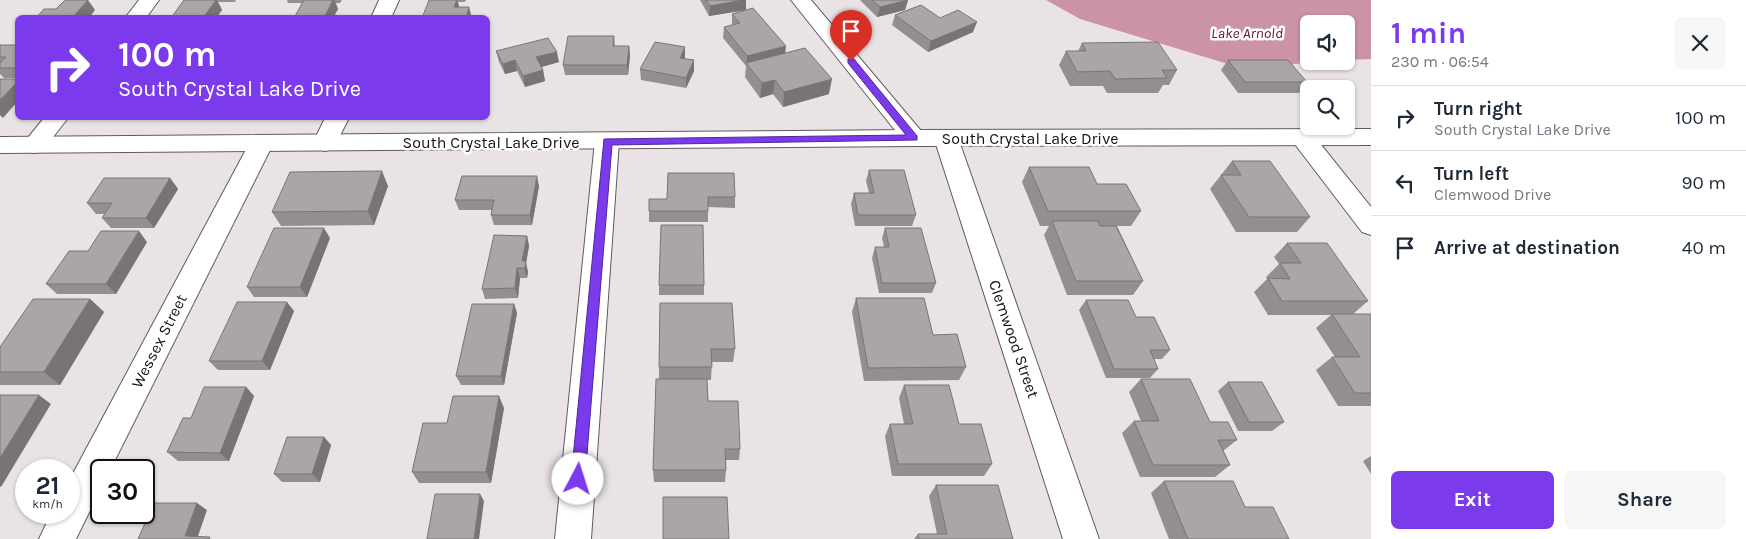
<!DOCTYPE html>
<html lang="en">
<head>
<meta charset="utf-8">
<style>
	:root { --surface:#fff; --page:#f6f6f7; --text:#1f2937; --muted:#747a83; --line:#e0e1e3; --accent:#7c3aed }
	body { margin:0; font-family:Karla,sans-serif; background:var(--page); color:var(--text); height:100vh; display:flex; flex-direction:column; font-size:19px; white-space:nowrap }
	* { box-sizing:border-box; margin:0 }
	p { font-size:16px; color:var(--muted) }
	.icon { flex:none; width:28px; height:28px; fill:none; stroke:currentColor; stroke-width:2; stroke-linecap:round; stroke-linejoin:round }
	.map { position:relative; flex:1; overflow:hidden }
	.side { display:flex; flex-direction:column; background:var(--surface); width:375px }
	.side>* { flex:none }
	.guide { position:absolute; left:15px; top:15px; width:475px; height:105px; border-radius:8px; box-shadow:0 1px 4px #0004; background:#7c3aed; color:#fff; overflow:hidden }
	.fabs { position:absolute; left:1300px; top:15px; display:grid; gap:10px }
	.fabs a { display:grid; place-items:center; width:55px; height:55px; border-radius:8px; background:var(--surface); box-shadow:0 1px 4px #0004; font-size:25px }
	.speed { position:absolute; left:15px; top:459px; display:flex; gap:10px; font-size:25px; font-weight:700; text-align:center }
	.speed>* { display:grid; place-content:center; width:65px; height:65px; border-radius:50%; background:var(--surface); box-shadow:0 1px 4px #0004; line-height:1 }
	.speed small { font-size:12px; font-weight:400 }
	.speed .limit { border:2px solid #111; border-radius:8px; background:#fff; color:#111 }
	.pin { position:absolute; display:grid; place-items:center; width:42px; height:42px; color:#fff; margin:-51px -21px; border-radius:50% 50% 50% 0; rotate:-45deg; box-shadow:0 0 5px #0007 }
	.pin .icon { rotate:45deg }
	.me { position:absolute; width:55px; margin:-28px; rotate:5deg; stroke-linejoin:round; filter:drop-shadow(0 0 4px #0008) }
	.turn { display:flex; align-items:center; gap:18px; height:105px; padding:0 20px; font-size:22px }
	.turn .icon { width:65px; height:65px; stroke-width:2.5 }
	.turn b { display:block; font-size:35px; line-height:42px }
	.round { display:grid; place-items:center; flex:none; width:52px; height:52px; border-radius:8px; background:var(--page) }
	.head { display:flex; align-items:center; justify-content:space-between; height:85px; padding:0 20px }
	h1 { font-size:30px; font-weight:700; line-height:38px; color:var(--accent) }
	.primary-button { display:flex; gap:10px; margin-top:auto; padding:10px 20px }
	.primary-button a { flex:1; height:58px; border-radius:8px; background:var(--accent); color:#fff; font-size:20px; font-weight:700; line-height:58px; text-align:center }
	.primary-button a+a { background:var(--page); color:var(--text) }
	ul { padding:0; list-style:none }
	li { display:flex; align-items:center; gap:15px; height:65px; padding:0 20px; border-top:1px solid var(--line) }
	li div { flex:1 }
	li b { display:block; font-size:19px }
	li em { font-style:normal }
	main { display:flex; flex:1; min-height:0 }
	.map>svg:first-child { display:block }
	.water { fill:#cc92a6 }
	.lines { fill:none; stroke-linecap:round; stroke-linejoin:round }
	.minor-casing { stroke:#605a5c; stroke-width:2 }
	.tertiary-casing { stroke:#605a5c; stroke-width:2 }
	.minor { fill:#fff; fill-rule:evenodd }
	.tertiary { fill:#fff; fill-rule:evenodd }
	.wall { fill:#948e90 }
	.shaded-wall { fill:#787475 }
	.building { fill:#aca5a7; stroke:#787475 }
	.route { fill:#7c3aed; stroke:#51269a }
	.labels { text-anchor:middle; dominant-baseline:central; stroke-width:5; stroke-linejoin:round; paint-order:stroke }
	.far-water-label { font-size:15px; font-style:italic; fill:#5b1636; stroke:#fff }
	.street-label { font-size:16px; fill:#141213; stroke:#fff }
</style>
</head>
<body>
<main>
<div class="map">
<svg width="1371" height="539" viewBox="0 0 1371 539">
	<rect width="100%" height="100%" fill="#eae3e5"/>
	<path class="water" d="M1046,0H1371V59L1346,60V24H1309V61H1328L1251,68L1228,64L1080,19Z"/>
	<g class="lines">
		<g class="minor-casing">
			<path id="minor" d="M139,0H159L146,18H125Z
				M379,0H399L391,18H371Z
				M791,0H811L922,132L926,138L922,144L914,146L906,144Z
				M44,118H68L42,151L34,153L26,151L22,145Z
				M325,118H349L333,149L325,151L317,149L313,143Z
				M1302,129L1310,131L1371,207V235L1362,232L1294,143L1290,137L1294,131Z
				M946,130L954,132L958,138L1099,539H1063L934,138L938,132Z
				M607,133L615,135L619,141L591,539H555L595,141L599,135Z
				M261,136L269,138L273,144L110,470H101V488L76,539H39L52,512H69V481L249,144L253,138Z"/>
		</g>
		<g class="tertiary-casing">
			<path id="tertiary" d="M1371,129V145L914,146L0,153V137L914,130Z"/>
		</g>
		<use href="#minor" class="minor"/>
		<use href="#tertiary" class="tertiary"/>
	</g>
	<path class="wall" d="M184,0H236L235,2H218L222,10L216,18H171Z
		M287,0H342L340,3H336L338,9L333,18H294L302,3H288Z
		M429,0H466L465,2H458L459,7Z
		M700,0H746V10L709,16Z
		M860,0H908L905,10L877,17Z
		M732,14L785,53L829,94L783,107L773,94L760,98L745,77L746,66L723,38L724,27L733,25L732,24Z
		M895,15L940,18L973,32L928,52L892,25Z
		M614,36L615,46H629L630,56L628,75H565L563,65Z
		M18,43V78H4L0,74V45H15Z
		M1082,43L1177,70L1169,85H1163L1158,93H1107L1103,86H1070L1059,65L1066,51H1078Z
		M496,51L559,62L541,67L543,70L545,81L525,87L517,71L505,74L499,62Z
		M685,58V59L694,60V71L686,88L641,80L640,69Z
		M1228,60L1307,82L1299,93H1238L1221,70Z
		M1232,161L1310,217L1297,232H1236L1210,189Z
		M1029,167L1097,184L1141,211L1131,226H1117L1143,281L1133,295H1067L1044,235L1049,226H1040L1022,182Z
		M869,170L916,215L912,226H855L851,204L854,193H869L866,181Z
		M668,173L735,197V208L708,207V222H649V211L667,199Z
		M170,178L178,189L154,228H111L102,218L105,214H96L87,203Z
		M388,186L374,225L281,226L272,212Z
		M539,186L532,225H494L491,215L492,210H459L455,200Z
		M885,228L936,283L932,293H879L872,258L875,247H884L882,238Z
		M527,236L529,246L526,263L528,272L527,278H520L518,298L485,299L482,289Z
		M330,238L307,297H254L247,287Z
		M147,242L116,294H57L46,284L88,251Z
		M1287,243L1368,301L1353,314H1371V406H1338L1316,370L1332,357H1335L1316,328L1331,315H1268L1254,292L1267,279L1266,277L1279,264L1274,257Z
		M659,285H704V295H659Z
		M856,298L933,335L966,367L959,380L864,381L852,312Z
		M90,299L104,312L60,385H0V347Z
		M1086,300L1170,350L1162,359H1154L1158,369L1150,378H1106L1079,310Z
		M660,303L735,349L733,362H712L711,380H707L708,401L740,449L739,460H726V470L725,482H654L653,470L659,379V367Z
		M514,304L517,313L504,385H461L456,376Z
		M294,311L270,370H218L209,361Z
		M1141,379L1210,422L1237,440L1223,451L1230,465L1215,477H1140L1122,433L1134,421H1141L1129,392Z
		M1228,382L1284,422L1272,431H1238L1218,391Z
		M904,385L959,424L992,464L984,476H892L885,436L890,424H904L899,398Z
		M246,387L254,396L229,461H178L167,452L191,418Z
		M504,408L491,483H419L412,472L447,423Z
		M324,437L331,445L320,482H282L274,474Z
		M1371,456V474L1363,461Z
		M1164,481L1245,507L1289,539H1169L1151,493Z
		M936,485L1013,539H914L918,534H937L929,496Z"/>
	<path class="shaded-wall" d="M88,0L95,10L89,18H72Z
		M216,0H217L222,10L216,18H203Z
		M333,0H334L338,9L333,18H324Z
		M457,0L460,9L454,7Z
		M743,0H746V10L709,16L710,6Z
		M908,0L905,10L877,17L880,7Z
		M469,7L472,18H466Z
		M977,22L973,32L928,52L931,41Z
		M629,46L630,56L628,75L627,65Z
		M786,46L785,56L747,64V56Z
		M685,47V58L680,68V58Z
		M557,52L559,62L538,68L536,57Z
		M515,60L517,71L505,74L503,64Z
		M694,60V71L686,88V78Z
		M543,70L545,81L525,87L523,76Z
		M832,79L829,94L783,107L784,92Z
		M775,80L773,94L760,98L762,83Z
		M18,81V101L3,118L0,115V100Z
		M382,171L388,186L374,225L368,211Z
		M537,176L539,186L532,225L530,215Z
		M170,178L178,189L154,228L146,218Z
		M324,228L330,238L307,297L300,287Z
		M139,231L147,242L116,294L106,284Z
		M527,236L529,246L526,263L528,272L527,278L522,261Z
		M517,268L520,278L518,298L515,288Z
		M90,299L104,312L60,385L44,372Z
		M287,302L294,311L270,370L262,361Z
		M514,304L517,313L504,385L501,376Z
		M246,387L254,396L229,461L220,453Z
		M39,395L51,404L1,487L0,486V458Z
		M499,396L504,408L491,483L486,472Z
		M324,437L331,445L320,482L312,474Z
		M480,494L484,501L479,539H474Z
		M197,503L207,510L197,539L185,536Z"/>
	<path class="building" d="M65,0H88L72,18H36L44,9H56Z
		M184,0H216L203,18H171Z
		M304,0H333L324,18H294Z
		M429,0H457L454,7H469L466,18H422Z
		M706,0H743L710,6Z
		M872,0H908L880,7Z
		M921,5L940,18L958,10L977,22L931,41L895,15Z
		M753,8L786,46L747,56L724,27L740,23L732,14Z
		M568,36H614L613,46H629L627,65H563Z
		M548,38L557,52L536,57L543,70L523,76L515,60L503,64L496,51Z
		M655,42L685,47L680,58L694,60L686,78L640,69Z
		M1158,42L1177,70H1162L1167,78L1115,79L1110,71L1077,72L1066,51H1086L1082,43Z
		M18,43V68H0V63L6,57H0V45H15Z
		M805,48L832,79L784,92L775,80L762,83L746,63Z
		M1228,60H1288L1307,82H1245Z
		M0,79H18V81L0,100Z
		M1232,161H1270L1310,217H1249L1221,175H1241Z
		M1029,167H1089L1097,184H1126L1141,211H1048Z
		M869,170H904L916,215H858L854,193H874Z
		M382,171L368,211L272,212L290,172Z
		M668,173H734L735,197H708V211H649V199H667Z
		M462,176H537L530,215H491L494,200H455Z
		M104,178H170L146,218H102L112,203H87Z
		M1052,221H1098L1100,226H1116L1143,281H1076Z
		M661,225H703L704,285H659Z
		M274,228H324L300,287H247Z
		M885,228H921L936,283H882L875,247H889Z
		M101,231H139L106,284H46L69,251H88Z
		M494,235L527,236L522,261H526L525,268H517L515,288L482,289Z
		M1287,243H1327L1368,301H1282L1268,278L1290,279L1280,263H1301Z
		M856,298H924L933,335L957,334L966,367L868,368Z
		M33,299H90L44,372H0V347Z
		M1086,300H1128L1136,317H1154L1170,350H1150L1158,369H1114Z
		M237,302H287L262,361H209Z
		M660,303H732L735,349H711L712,367H659Z
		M472,304H514L501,376H456Z
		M1332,314H1371V393H1355L1332,357H1360Z
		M656,379H707L708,401H738L740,449H725L726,470H653Z
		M1141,379H1190L1210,422H1228L1237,440H1218L1230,465H1153L1134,421H1159Z
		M1228,382H1262L1284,422H1249Z
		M904,385H949L959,424H981L992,464H898L890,424H913Z
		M204,387H246L220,453L167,452L183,418H191Z
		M0,395H39L0,458Z
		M453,396H499L486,472H412L423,423H447Z
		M287,437H324L312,474H274Z
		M1164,481H1233L1245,507H1273L1289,539H1188Z
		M936,485H998L1013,539H919L918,534H947Z
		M435,494H480L474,539H427Z
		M663,497H727L729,539H663Z
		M154,503H197L185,536L210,537L209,539H138Z"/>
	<path class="route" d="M848,59H854L917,136V140L612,145L585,479L583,484L578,486L573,484L571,479L604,139L906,135L848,63Z"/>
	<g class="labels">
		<g class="far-water-label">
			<text x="1247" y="33">Lake Arnold</text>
		</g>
		<g class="street-label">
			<text x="1030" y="138">South Crystal Lake Drive</text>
			<text x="491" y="142">South Crystal Lake Drive</text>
			<text transform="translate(1014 339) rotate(71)">Clemwood Street</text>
			<text transform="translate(159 341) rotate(-63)">Wessex Street</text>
		</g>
	</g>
</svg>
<div class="fabs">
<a><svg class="icon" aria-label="sound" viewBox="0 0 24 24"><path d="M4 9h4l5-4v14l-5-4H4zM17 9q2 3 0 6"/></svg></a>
<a><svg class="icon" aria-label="search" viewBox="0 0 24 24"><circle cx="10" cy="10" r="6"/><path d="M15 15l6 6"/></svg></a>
</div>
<div class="speed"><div>21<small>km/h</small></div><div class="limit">30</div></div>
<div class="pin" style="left:851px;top:61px;background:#d93025"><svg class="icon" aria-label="arrive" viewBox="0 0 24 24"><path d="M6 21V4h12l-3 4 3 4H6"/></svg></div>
<svg class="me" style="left:578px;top:479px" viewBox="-20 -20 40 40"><circle r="19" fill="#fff"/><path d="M0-13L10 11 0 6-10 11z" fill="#7c3aed"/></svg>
<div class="guide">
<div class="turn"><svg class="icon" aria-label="right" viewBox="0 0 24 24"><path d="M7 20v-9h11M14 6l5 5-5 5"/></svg><div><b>100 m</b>South Crystal Lake Drive</div></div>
</div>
</div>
<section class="side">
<div class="head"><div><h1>1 min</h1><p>230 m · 06:54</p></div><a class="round"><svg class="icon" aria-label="close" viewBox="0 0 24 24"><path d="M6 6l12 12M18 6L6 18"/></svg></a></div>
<ul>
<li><svg class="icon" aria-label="right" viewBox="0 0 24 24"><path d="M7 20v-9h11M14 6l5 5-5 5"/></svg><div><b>Turn right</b><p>South Crystal Lake Drive</p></div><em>100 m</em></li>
<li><svg class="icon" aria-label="left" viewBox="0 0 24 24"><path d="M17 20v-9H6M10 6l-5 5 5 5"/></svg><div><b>Turn left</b><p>Clemwood Drive</p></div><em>90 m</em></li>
<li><svg class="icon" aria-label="arrive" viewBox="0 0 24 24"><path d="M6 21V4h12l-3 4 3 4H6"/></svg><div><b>Arrive at destination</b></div><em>40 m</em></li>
</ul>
<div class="primary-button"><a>Exit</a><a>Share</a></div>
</section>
</main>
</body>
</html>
